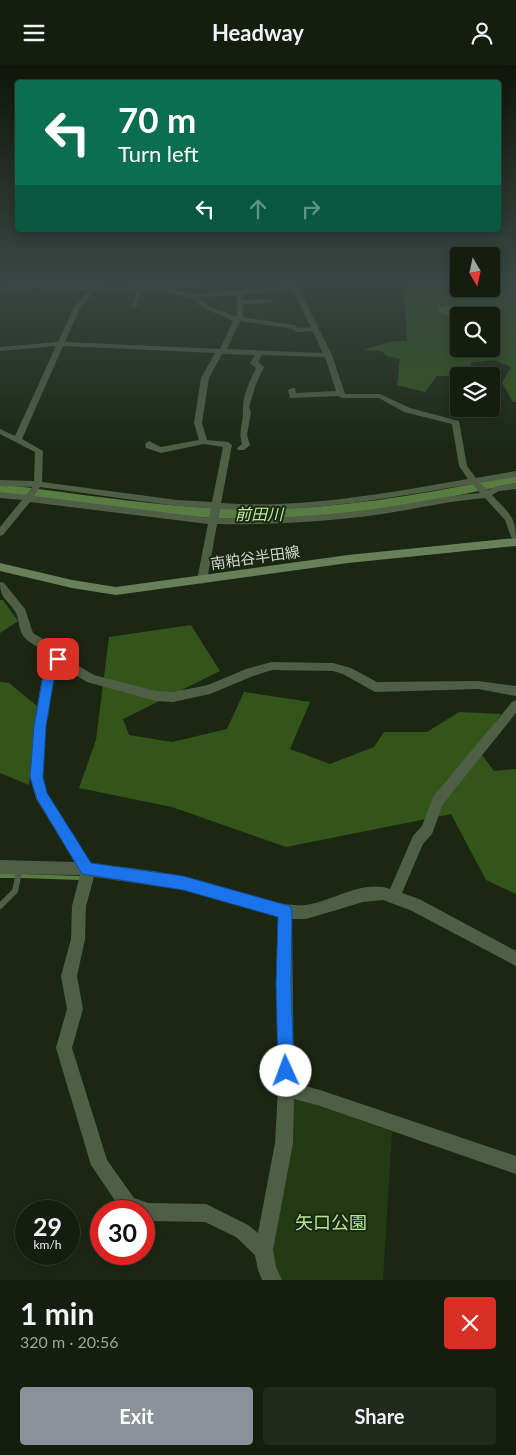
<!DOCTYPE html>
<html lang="en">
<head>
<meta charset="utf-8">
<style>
	:root { --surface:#141d0e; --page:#212a1c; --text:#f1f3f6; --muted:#9da29e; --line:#333b2e; --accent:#8c9099 }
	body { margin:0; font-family:Lato,"Noto Sans JP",sans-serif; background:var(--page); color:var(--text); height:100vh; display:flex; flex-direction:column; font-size:19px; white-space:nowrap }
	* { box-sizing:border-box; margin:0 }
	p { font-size:16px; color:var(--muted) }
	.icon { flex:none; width:28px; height:28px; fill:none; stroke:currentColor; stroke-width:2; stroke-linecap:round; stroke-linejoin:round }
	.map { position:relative; height:1215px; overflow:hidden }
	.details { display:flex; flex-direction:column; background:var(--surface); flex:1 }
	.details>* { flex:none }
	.banner { position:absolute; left:15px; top:15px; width:486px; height:152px; border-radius:5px; box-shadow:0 2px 8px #0003,0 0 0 1px var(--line); background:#0b6e4f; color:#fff; overflow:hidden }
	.needle { width:32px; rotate:171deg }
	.tools { position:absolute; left:450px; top:182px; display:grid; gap:10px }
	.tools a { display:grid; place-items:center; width:50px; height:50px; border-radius:5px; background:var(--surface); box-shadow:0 2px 8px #0003,0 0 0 1px var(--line); font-size:25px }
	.speed { position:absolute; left:15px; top:1135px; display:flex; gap:10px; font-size:25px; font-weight:700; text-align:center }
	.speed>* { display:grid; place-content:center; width:65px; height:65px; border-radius:50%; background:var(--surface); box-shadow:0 2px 8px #0003,0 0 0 1px var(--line); line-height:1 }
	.speed small { font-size:12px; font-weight:400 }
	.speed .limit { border:8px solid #d22; background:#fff; color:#111 }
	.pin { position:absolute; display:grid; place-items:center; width:42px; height:42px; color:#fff; margin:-21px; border-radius:10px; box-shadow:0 2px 8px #0006 }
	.me { position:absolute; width:55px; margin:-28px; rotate:358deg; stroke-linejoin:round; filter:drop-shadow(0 0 4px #0008) }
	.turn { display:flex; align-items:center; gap:18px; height:105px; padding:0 20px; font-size:22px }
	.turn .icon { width:65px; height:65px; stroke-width:2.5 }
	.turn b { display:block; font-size:35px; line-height:42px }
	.lanes { display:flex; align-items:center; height:48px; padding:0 20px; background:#0003; justify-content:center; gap:25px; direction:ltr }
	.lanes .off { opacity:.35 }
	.round { display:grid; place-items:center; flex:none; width:52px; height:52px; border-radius:5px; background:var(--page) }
	.summary { display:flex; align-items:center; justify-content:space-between; height:85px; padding:0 20px }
	h1 { font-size:30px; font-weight:700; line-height:38px }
	.primary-button { display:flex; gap:10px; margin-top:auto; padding:10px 20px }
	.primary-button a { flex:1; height:58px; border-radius:5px; background:var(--accent); color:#fff; font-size:20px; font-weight:700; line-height:58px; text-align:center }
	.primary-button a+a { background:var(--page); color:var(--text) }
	header { display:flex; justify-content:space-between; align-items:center; height:65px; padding:0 20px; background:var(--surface); font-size:22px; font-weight:700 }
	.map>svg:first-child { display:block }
	.green { fill:#243a14 }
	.forest { fill:#33551a; fill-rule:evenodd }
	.water { fill:#587c41 }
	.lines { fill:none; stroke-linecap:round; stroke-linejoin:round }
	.stream { stroke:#587c41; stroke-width:4 }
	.river { fill:#587c41; fill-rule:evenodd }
	.service-far1 { stroke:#4f5f46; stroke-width:4 }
	.service { stroke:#4f5f46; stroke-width:6 }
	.minor { fill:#4f5f46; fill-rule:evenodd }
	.secondary { fill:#678059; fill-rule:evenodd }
	.route { fill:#1a73e8; stroke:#114b97 }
	.labels { text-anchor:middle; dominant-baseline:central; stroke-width:4; stroke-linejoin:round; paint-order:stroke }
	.street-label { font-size:15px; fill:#cfd7ca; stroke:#1b2713 }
	.water-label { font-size:16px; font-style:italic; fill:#b8ed97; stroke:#1b2713 }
	.near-park-label { font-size:18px; fill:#b3e792; stroke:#1b2713 }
</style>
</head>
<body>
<header><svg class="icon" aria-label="menu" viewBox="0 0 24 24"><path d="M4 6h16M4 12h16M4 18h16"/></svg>Headway<svg class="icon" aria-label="person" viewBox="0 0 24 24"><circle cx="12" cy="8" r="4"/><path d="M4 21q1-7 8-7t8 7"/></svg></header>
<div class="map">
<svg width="516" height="1215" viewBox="0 0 516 1215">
	<rect width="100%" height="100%" fill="#1b2713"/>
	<path class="green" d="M300,1033L392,1067L383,1215H281L272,1197L278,1133L292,1036Z"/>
	<path class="forest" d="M439,216H459V224H491V216H516V337H513L502,318L511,302L493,295L470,298L476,311H437L425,327L397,320L400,294L387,291L381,286L363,285L393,276H407L404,223ZM459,251H491V284H459Z
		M0,535H3L18,556L0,568Z
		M191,560L220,606L123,654L129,670L172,677L227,664L244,627L310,637L290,684L330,699L374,682L384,667H427L459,647L501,649L477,683L494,706L516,704V829L486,815L451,749L286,782L172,742L79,723L96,675L109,572Z
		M0,617L9,618L37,641L29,720L0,708Z"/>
	<path class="water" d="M446,240L454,241L474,251H459V258L439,246L438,243Z"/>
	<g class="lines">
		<path class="stream" d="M0,811H16
			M21,811L80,813"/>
		<path class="river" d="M516,410V418C436,436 354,452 272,454C181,456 90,439 0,429V419C90,430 181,446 272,444C354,442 436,427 516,410Z"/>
		<path class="service-far1" d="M240,254L294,262L297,265L315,264"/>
		<path class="service" d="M0,841L15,826L20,802"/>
		<path class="minor" d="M92,216H98L97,222L109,223L226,216L169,224L193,229L291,221L289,216H295L332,290L345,329H380L410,343L459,356L467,401L476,413L516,406V412L480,418L488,425L497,421L516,418V424L499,426L492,430C508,448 516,450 516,475L511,472L505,455L485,433C447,436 411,445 375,450C323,457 269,460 217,459L207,515L202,519L197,515L208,459L30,437L3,470L0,471V462L22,435L0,433V427L26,430L32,422L0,421V415L34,416L35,387L0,369V364L15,371L56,281L0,286V282L58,277L74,242L89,226L34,223L0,227V223L34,219L91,222ZM167,224L165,226L166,227L191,233L204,243L233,256L220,284L65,277L80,243L95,226H136L131,241L134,243L137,241L142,225ZM293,225L323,288L227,284L240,256L243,254V239L270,238L273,236L270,234L243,235V229ZM237,230V252L208,241L199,232ZM63,281L215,288L201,313L194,358L199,375L161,382L149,376L145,379L146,383L161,388L204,379L223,382L212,437L177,435L42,417L43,386L22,374ZM222,289L255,290L250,298L256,303C249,318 242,331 243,348C243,359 238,367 242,379L237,383L238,385H244L250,380L247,370L251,347L249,342L256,319L264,302L258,297L262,290L325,292L336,326L296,328L295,323H292L288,325L290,333L338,331L342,333H379L404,347L452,359L459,401L468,414C387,428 304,444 221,438L232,380L228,377L207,375L202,358L209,313ZM472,419L480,428C444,431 410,439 374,444C323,451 270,454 219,453L220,444C305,449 389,433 472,419ZM40,422L177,441L211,443L209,453L34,431Z
			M0,517L4,518L25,544L33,568L53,580L62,591L94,610L156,626L173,627L208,620L246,604L272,597L333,598L351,603L377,617L478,616L516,621V631L478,624L375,627L343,609L333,606L272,605L253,611L210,629L173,637L156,636L87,617L58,600L55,602L46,661L42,712L47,728L91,798C121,802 152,805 182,811C218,818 270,843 305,840C332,837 362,814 390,824L413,771L422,761L433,732L512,637L516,635V648L443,739L432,769L423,779L402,828L419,834L516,886V901L410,845L383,835L363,837L306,854H292L294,1018L320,1025L516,1091V1109L320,1041L294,1034L293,1078L273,1185L276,1202L282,1215H262L258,1205L255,1190L236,1172L205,1157L148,1156L144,1155V1146H122L91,1100L56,983L67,944L61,911L71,874L72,841L80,810L0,809V795L75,797L36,734L30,712L34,661L44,600L51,593C44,584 34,581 26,574C18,567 20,557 16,548C9,535 0,535 0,517ZM94,812L183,825L278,852V1024L275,1078L258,1168L248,1160L206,1139L148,1138L134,1133L107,1095L72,983L83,944L77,911L85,874L86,841Z"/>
		<path class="secondary" d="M516,473V481L348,498L116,530L72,523L0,506V498L72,515L116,522L348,490Z"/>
	</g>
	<linearGradient id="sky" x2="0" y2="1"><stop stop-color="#0f150a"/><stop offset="0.56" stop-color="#394744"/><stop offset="1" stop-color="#394744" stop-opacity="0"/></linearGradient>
	<rect width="516" height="386" fill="url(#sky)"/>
	<path class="route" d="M58,589L63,594L56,602L46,661L43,712L47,728L91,798L183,811L290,841L292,846L291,918L294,1006L292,1012L286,1015L280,1012L278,1006L276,918L278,852L183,825L82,809L37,734L30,712L34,661L45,600Z"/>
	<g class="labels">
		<g class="street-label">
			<text transform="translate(255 492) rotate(-8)">南粕谷半田線</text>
		</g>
		<g class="water-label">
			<text x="259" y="448">前田川</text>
		</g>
		<g class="near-park-label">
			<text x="331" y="1157">矢口公園</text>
		</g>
	</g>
</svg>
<div class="tools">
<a><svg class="needle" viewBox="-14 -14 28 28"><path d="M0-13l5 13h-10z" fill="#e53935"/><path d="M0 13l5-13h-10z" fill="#9da29e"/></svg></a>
<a><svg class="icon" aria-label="search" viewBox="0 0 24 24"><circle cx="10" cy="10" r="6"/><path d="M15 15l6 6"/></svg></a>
<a><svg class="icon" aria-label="layers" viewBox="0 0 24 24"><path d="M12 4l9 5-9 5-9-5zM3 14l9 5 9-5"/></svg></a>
</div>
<div class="speed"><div>29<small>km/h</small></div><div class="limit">30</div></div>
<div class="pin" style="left:58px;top:594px;background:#d93025"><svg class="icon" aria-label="arrive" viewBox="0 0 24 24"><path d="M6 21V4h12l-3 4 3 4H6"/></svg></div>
<svg class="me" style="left:286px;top:1006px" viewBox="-20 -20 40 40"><circle r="19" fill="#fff"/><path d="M0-13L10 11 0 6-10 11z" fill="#1a73e8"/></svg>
<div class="banner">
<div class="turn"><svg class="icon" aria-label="left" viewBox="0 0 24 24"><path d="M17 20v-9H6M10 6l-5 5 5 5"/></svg><div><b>70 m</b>Turn left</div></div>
<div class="lanes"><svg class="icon" aria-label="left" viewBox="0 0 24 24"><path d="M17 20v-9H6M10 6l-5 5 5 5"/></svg><svg class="icon off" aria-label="ahead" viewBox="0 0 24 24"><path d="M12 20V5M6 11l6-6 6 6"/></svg><svg class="icon off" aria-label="right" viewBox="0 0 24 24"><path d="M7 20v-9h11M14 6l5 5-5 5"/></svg></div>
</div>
</div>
<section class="details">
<div class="summary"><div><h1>1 min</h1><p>320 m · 20:56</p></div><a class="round" style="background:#d93025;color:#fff"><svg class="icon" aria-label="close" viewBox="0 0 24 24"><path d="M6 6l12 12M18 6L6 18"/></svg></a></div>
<div class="primary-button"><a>Exit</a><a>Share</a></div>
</section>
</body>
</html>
